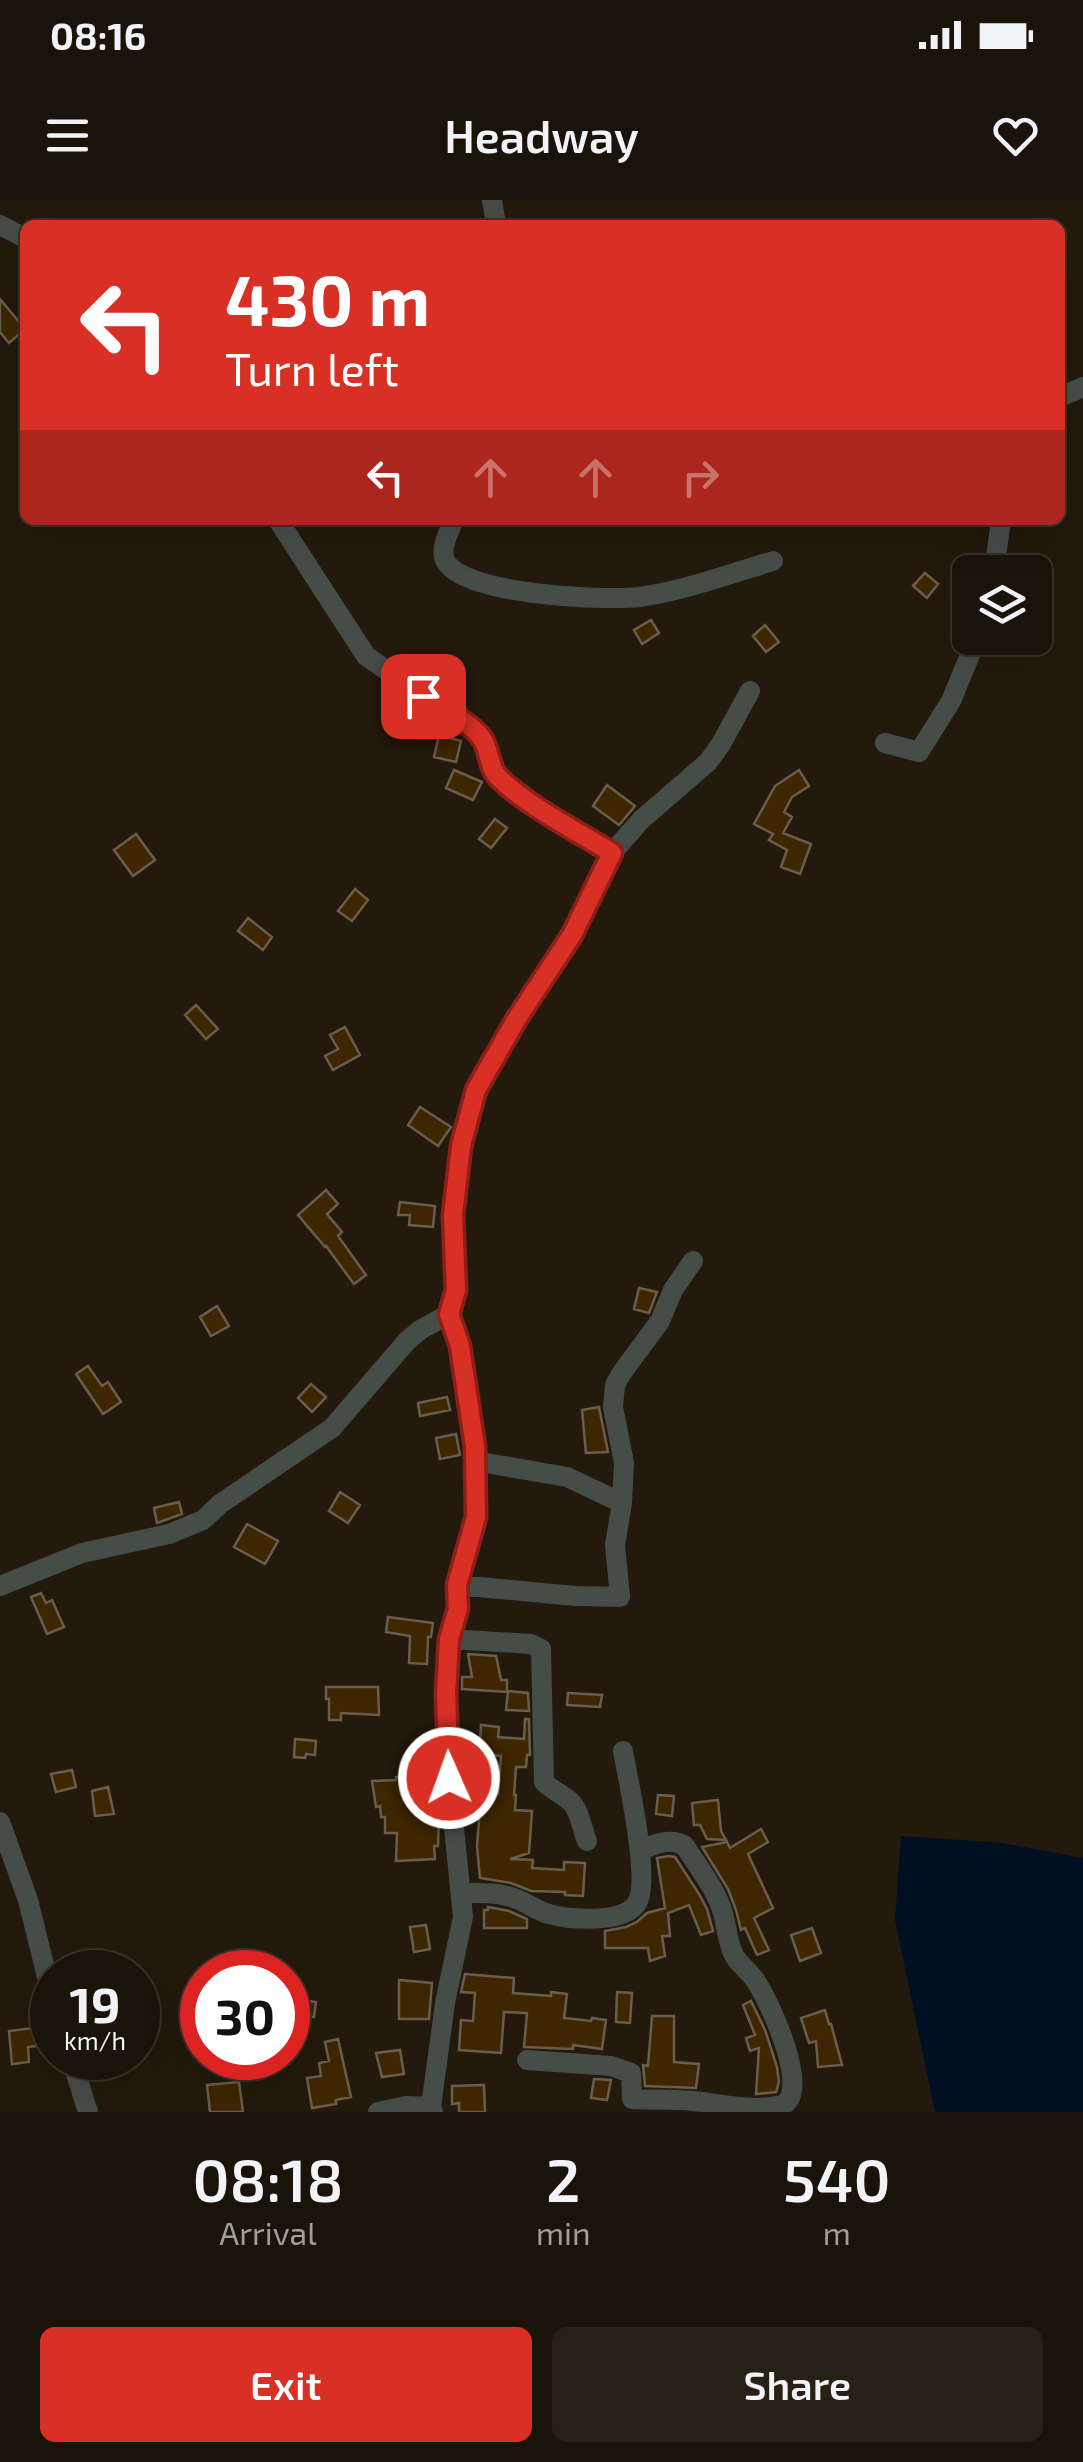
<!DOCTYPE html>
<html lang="en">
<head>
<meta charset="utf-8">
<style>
	:root { --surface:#1a1309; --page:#272017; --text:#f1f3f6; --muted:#9f9e9c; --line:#38322a; --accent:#d93025 }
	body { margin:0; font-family:"Exo 2",sans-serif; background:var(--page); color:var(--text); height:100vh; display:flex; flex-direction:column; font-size:38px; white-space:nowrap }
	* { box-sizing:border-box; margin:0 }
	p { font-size:32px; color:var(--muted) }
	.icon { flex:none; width:55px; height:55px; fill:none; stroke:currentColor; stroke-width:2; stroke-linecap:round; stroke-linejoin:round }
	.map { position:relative; height:1912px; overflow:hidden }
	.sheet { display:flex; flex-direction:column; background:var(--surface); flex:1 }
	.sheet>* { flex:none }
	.guide { position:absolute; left:20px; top:20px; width:1045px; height:305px; border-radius:15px; box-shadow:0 10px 40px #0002,0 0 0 2px var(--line); background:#d93025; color:#fff; overflow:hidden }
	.tools { position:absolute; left:952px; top:355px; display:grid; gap:20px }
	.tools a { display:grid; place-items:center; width:100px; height:100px; border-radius:15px; background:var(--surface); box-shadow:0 10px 40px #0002,0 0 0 2px var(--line); font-size:50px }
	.speed { position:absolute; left:30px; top:1750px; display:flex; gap:20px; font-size:50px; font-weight:700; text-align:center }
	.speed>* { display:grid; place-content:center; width:130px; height:130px; border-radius:50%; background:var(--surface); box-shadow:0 10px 40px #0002,0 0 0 2px var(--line); line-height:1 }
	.speed small { font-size:25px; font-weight:400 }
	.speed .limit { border:15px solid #d22; background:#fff; color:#111 }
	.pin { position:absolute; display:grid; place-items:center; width:85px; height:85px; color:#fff; margin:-42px; border-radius:20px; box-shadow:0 5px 15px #0006 }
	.me { position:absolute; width:110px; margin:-55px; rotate:358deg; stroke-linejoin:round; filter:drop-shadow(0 0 8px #0008) }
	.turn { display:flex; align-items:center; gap:35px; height:210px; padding:0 40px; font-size:45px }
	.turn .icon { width:130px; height:130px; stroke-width:2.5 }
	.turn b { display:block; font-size:70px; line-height:85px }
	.lanes { display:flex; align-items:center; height:95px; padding:0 40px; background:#0003; justify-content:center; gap:50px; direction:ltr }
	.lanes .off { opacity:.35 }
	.eta { display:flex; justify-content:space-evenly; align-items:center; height:170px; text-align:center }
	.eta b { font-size:60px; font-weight:600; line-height:70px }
	.primary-button { display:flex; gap:20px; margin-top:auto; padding:20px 40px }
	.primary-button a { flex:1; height:115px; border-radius:15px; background:var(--accent); color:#fff; font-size:40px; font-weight:600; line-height:115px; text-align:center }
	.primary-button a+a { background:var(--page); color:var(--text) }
	.status { display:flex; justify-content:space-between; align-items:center; height:70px; padding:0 50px; background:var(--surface); direction:ltr }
	.status svg { height:28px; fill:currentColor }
	header { display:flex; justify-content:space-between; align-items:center; height:130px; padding:0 40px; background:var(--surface); font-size:45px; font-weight:600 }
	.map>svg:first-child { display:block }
	.water { fill:#000f21 }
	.building { fill:#3d2600; stroke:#695d4e; stroke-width:2.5 }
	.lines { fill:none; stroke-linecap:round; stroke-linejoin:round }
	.minor { stroke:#454d49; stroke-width:20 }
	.route-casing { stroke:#8d1f18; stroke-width:25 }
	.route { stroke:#d93025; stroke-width:18 }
</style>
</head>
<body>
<div class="status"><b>08:16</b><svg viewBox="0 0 49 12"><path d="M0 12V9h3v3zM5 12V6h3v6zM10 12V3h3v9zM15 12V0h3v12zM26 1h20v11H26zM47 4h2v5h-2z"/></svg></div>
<header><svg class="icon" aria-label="menu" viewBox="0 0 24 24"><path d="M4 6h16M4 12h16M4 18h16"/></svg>Headway<svg class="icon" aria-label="heart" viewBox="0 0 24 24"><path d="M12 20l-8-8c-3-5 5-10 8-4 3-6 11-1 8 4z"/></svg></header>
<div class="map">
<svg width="1083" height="1912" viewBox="0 0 1083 1912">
	<rect width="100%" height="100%" fill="#23190c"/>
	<path class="water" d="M901,1636L1003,1643L1083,1658V1912H935L895,1720Z"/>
	<path class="building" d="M0,99L25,129L9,143L0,132Z
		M925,373L938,384L927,398L913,386Z
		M651,420L659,433L642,444L634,430Z
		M765,425L779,442L766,452L753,436Z
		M439,535L461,541L456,562L434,557Z
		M454,570L482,582L473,600L446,588Z
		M799,570L809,586L792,597L784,612L792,617L783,633L811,644L800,674L781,667L787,650L769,640L773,634L754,624L775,586Z
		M607,585L635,606L619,625L593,606Z
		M495,619L507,628L491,648L479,639Z
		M136,634L155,660L133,676L114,650Z
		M355,689L368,700L352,721L338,711Z
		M248,718L272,737L263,750L238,731Z
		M196,805L218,829L206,839L185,815Z
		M345,827L360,855L333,870L325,856L338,849L330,835Z
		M420,907L451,927L438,946L408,925Z
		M326,990L338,1004L327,1014L342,1032L338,1036L366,1075L354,1084L326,1046L325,1047L298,1015Z
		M400,1002L435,1006L433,1027L409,1025L410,1015H398Z
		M639,1088L657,1092L649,1113L634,1109Z
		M217,1106L229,1126L211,1136L200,1117Z
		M88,1166L102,1186L108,1182L121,1202L103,1214L76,1174Z
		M311,1184L326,1197L312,1212L298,1198Z
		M447,1197L450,1210L420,1216L418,1203Z
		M599,1207L608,1252L586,1253L582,1210Z
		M456,1234L460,1255L440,1259L436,1238Z
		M340,1292L360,1305L348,1323L329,1311Z
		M179,1302L182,1314L157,1323L154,1308Z
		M247,1324L278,1341L265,1364L234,1347Z
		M41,1393L46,1403L52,1400L64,1427L47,1434L31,1397Z
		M388,1417L433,1423L431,1437H428L427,1464L409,1463L410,1436L386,1432Z
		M468,1454L496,1456L501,1480H507V1492L462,1489V1477H472Z
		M326,1487H378L379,1515L341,1513V1520H329V1499H326Z
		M508,1491L528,1493L529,1511L506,1510Z
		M568,1493L602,1495L600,1507L567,1505Z
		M525,1519H529L530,1555H527L526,1567H516L514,1595H516L515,1610L532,1611L529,1653L510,1659L533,1660L532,1668L564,1670V1662L585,1663L583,1696L565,1695V1692L531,1691L511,1683L480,1678L477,1646L480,1609L466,1608L464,1593L498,1594L501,1556L470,1553L471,1541L480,1542L481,1525L499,1527L498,1537L524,1539Z
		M295,1539L316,1541L315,1555L306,1554L305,1558L294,1557Z
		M435,1560L439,1613L438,1646H434L435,1659L396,1661L397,1633H385V1617H381L380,1606L376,1607L372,1581L396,1580V1577L410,1575V1562Z
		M72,1570L76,1587L56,1592L51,1574Z
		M108,1587L114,1614L95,1616L92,1591Z
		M658,1595L674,1596L672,1616L656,1614Z
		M718,1600L721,1631L726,1640L707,1639L700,1625H694L692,1603Z
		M761,1629L768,1642L748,1654L773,1708L754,1718L769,1750L757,1755L745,1728L741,1730L736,1710L728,1689L702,1647L727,1642L730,1648Z
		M669,1656L675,1657L699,1694L707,1709L713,1731L701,1735L689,1705L668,1713L670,1736H662L665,1756L650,1761L648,1748H605V1731L626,1727L637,1722L647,1713L665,1708L657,1658Z
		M488,1707L509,1711L527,1719V1728H484V1710H488Z
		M426,1725L430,1749L414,1752L410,1727Z
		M812,1728L821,1753L800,1761L791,1735Z
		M90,1757L94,1772H60L58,1764Z
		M465,1774L514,1778L513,1793L551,1796V1792L567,1794L564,1818L591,1821L592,1818L606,1820L602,1849L573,1845V1849L524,1847L527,1813L504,1812L501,1853L459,1850L461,1820L473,1821L475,1793L461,1792Z
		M399,1780L432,1783L429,1819H399Z
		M617,1792L632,1793L630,1823L616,1822Z
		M288,1798L316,1802L314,1817L288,1814Z
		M751,1801L765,1830L777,1867L779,1882L776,1892L756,1894L759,1848L750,1851L746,1838L755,1835L743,1805Z
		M825,1810L829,1824H831L842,1865L818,1867L816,1841L809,1843L801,1818Z
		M652,1816H674V1862L699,1864L696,1888L645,1886L643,1865L648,1866Z
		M42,1827L44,1845L28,1847L29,1862L12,1864L9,1831Z
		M338,1839L351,1897L336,1900V1904L312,1908L307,1878L321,1876L319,1863L329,1861L325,1842Z
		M400,1850L404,1874L382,1877L376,1853Z
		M594,1879L611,1880L607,1900L591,1898Z
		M239,1882L243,1912H210L207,1885Z
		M484,1885L485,1912H459V1903L452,1904V1886Z"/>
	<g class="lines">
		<path class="minor" d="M492,0L496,25
			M0,25L25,38
			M1060,197L1083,187
			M278,320L366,456L475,531L484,540L490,566L497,578L557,619L612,653
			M454,320C450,330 441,345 444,357C453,395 605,401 639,397C684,391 729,374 773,361
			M994,372L1001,320
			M885,543L919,552L951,501L977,438
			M475,1261L567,1277L622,1303
			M457,1385L576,1396L620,1397L615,1345L622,1303L624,1263L613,1207L615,1185L621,1174L660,1121L673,1090L693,1061
			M0,1386L82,1353L169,1334L203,1320L220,1304L332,1228L407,1141L420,1130L449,1114
			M449,1439L531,1444L541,1449L544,1582C551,1590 563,1594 571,1602C580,1611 582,1629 587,1641
			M0,1622L28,1700L52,1797
			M461,1693C479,1693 498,1692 514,1698C526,1702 537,1711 549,1714C569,1720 624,1724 637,1703C651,1680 628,1580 623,1551
			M71,1858L88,1912
			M527,1860L611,1866L631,1873L632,1899C652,1900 673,1899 693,1901C723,1904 753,1912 783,1905C811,1890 769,1800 755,1780C749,1771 740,1765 735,1757C727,1743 727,1727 723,1713C716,1689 698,1667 685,1646C671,1637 655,1644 641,1650
			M431,1907L445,1803L463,1717L449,1578L446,1494L449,1439L458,1409L457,1385L476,1317L475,1247L460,1147L449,1114L456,1091L453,1015L461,946L476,890L517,820L572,735L612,653L641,620L708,562L721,544L750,491
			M378,1912L406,1906L431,1907L433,1912"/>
	</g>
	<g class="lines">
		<g class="route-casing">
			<path id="route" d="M423,496C441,508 467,520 481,537C491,550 487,567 500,579C528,606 578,632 612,653L572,735L516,820L476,890L461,946L453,1015L456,1090L449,1114L460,1146L475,1247L476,1317L457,1385L458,1409L449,1439L446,1494L449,1578"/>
		</g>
		<use href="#route" class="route"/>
	</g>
</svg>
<div class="tools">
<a><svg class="icon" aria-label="layers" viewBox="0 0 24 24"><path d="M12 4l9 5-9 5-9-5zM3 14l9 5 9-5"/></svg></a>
</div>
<div class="speed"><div>19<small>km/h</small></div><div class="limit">30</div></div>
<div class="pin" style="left:423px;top:496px;background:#d93025"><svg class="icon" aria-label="arrive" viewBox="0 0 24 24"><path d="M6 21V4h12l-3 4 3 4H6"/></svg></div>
<svg class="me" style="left:449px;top:1578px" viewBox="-20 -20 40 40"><circle r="17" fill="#d93025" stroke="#fff" stroke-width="3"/><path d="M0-11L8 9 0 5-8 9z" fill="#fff"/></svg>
<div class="guide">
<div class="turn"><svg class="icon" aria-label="left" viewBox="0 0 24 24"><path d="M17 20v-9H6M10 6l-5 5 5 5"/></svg><div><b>430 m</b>Turn left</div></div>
<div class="lanes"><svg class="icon" aria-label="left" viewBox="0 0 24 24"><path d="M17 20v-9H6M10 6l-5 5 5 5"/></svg><svg class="icon off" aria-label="ahead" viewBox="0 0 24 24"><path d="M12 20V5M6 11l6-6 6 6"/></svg><svg class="icon off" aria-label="ahead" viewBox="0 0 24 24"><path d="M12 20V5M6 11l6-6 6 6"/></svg><svg class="icon off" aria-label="right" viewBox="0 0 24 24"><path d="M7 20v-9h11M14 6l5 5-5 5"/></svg></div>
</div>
</div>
<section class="sheet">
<div class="eta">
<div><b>08:18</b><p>Arrival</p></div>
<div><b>2</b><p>min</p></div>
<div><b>540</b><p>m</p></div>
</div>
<div class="primary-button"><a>Exit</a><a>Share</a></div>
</section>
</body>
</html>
